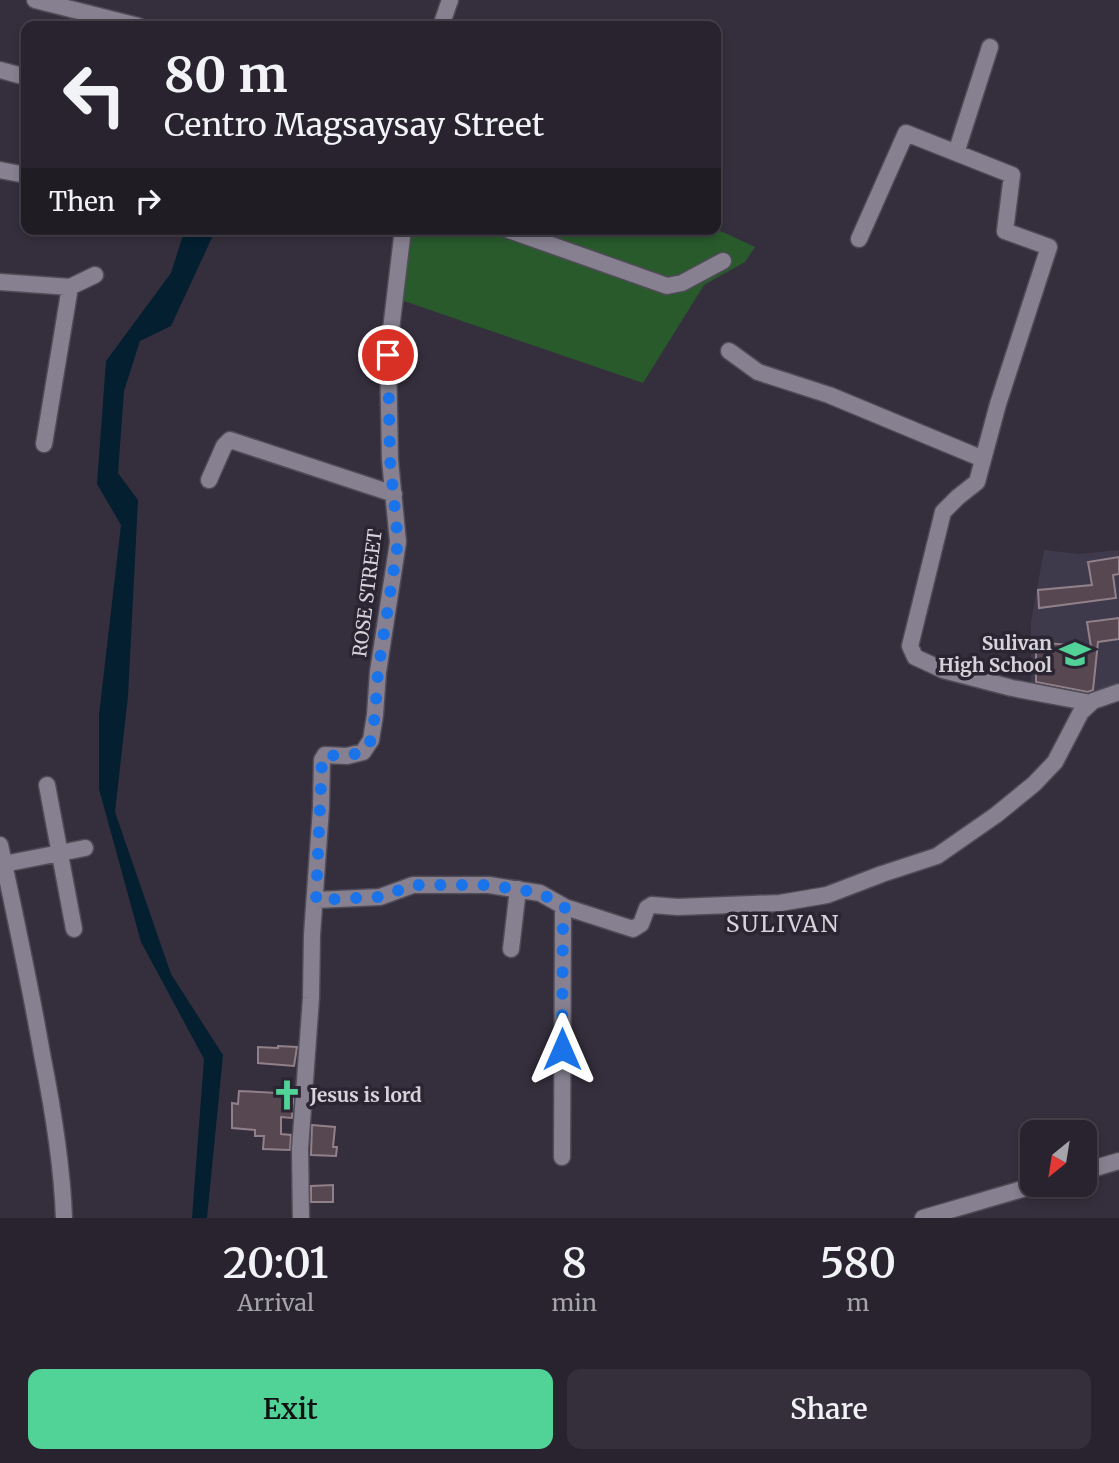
<!DOCTYPE html>
<html lang="en">
<head>
<meta charset="utf-8">
<style>
	:root { --surface:#28232e; --page:#342f3a; --text:#f1f3f6; --muted:#a5a4aa; --line:#44404a; --accent:#51d398 }
	body { margin:0; font-family:Merriweather,serif; background:var(--page); color:var(--text); height:100vh; display:flex; flex-direction:column; font-size:26px; white-space:nowrap }
	* { box-sizing:border-box; margin:0 }
	p { font-size:23px; color:var(--muted) }
	.icon { flex:none; width:38px; height:38px; fill:none; stroke:currentColor; stroke-width:2; stroke-linecap:round; stroke-linejoin:round }
	.map { position:relative; height:1218px; overflow:hidden }
	.panel { display:flex; flex-direction:column; background:var(--surface); flex:1 }
	.panel>* { flex:none }
	.banner { position:absolute; left:21px; top:21px; width:700px; height:214px; border-radius:14px; box-shadow:0 4px 10px #0003,0 0 0 2px var(--line); background:#28232e; color:var(--text); overflow:hidden }
	.needle { width:46px; rotate:210deg }
	.fabs { position:absolute; left:1020px; top:1120px; display:grid; gap:14px }
	.fabs a { display:grid; place-items:center; width:77px; height:77px; border-radius:14px; background:var(--surface); box-shadow:0 4px 10px #0003,0 0 0 2px var(--line); font-size:35px }
	.pin { position:absolute; display:grid; place-items:center; width:60px; height:60px; color:#fff; margin:-30px; border:4px solid #fff; border-radius:50%; box-shadow:0 2px 7px #0007 }
	.me { position:absolute; width:77px; margin:-38px; rotate:0deg; stroke-linejoin:round; filter:drop-shadow(0 0 5px #0008) }
	.turn { display:flex; align-items:center; gap:24px; height:147px; padding:0 28px; font-size:32px }
	.turn .icon { width:91px; height:91px; stroke-width:2.5 }
	.turn b { display:block; font-size:49px; line-height:60px }
	.then { display:flex; align-items:center; height:66px; padding:0 28px; background:#0003; gap:14px; font-size:26px }
	.eta { display:flex; justify-content:space-evenly; align-items:center; height:119px; text-align:center }
	.eta b { font-size:42px; font-weight:600; line-height:49px }
	.primary-button { display:flex; gap:14px; margin-top:auto; padding:14px 28px }
	.primary-button a { flex:1; height:80px; border-radius:14px; background:var(--accent); color:#111; font-size:28px; font-weight:600; line-height:80px; text-align:center }
	.primary-button a+a { background:var(--page); color:var(--text) }
	.map>svg:first-child { display:block }
	.education { fill:#3e3a4b }
	.green { fill:#285a2c }
	.water { fill:#031f30 }
	.building { fill:#574751; stroke:#91808a; stroke-width:2 }
	.lines { fill:none; stroke-linecap:round; stroke-linejoin:round }
	.minor-casing { stroke:#504c57; stroke-width:19 }
	.minor { stroke:#868090; stroke-width:16 }
	.route { stroke:#1a73e8; stroke-width:12; stroke-dasharray:0 21.6 }
	.labels { text-anchor:middle; dominant-baseline:central; stroke-width:7; stroke-linejoin:round; paint-order:stroke }
	.street-label { font-size:19px; fill:#d6d3db; stroke:#2b2533 }
	.poi-label { font-size:19px; font-weight:bold; fill:#d6d3db; stroke:#2b2533; text-anchor:end }
	.quarter-label { font-size:23px; letter-spacing:2px; fill:#d6d3db; stroke:#2b2533 }
</style>
</head>
<body>
<div class="map">
<svg width="1119" height="1218" viewBox="0 0 1119 1218">
	<rect width="100%" height="100%" fill="#352f3d"/>
	<path class="education" d="M1044,550L1079,554L1119,550V687L1089,700L1031,690V622Z"/>
	<path class="green" d="M408,229H491L665,290L681,279L667,281L520,229H716L755,247L745,262L704,285L643,383L401,300Z"/>
	<path class="water" d="M185,229H216L171,326L140,341L124,391L118,473L138,500L128,696L115,812L171,974L223,1055L207,1218H192L204,1059L141,942L99,789V715L121,525L97,484L106,361L171,273Z"/>
	<path class="building" d="M1119,557V574L1113,575L1116,598L1039,608L1038,590L1092,585L1088,562Z
		M1119,618V639L1098,642L1093,690L1088,692L1036,682V642L1091,647L1087,622Z
		M278,1046L297,1047L294,1066L258,1063V1047L278,1048Z
		M279,1087L294,1088L292,1118L281,1117V1134L291,1135L290,1150L263,1149L264,1136H255V1130L232,1128V1103L238,1104L239,1091L278,1093Z
		M312,1125L335,1127L333,1147H337L336,1156L311,1155Z
		M333,1185V1202H311V1186Z"/>
	<g class="lines">
		<g class="minor-casing">
			<path id="minor" d="M35,0L138,26
				M441,26L450,0
				M0,70L26,77
				M956,153L990,47
				M0,170L26,175
				M506,229L667,286L682,283L723,261
				M859,239L906,133L1012,175L1005,231L1049,247L998,404L977,482L958,497L943,512L910,646L915,657L943,670L1012,688L1091,703
				M0,282L70,287L95,275
				M729,351L758,372L829,395L983,459
				M44,444L70,287
				M209,480L224,446L230,440L394,494
				M47,785L74,929
				M0,845C15,915 30,984 42,1054C53,1109 62,1162 64,1218
				M4,864L85,848
				M316,900L380,897L413,885H489L540,893L565,907L633,929L641,924L647,908L652,905L678,907L780,903L827,895L882,874L937,856L996,815L1034,784L1055,762L1081,712L1093,701L1119,692
				M511,949L518,889
				M562,1157L563,913L565,907
				M1085,1171L1119,1161
				M301,1218L300,1149L311,998L312,935L321,808L322,760L325,755L347,756L363,752L371,740L375,715L378,672L398,542L390,460L388,355L403,229
				M923,1218L1036,1185"/>
		</g>
		<use href="#minor" class="minor"/>
	</g>
	<g class="lines">
		<path class="route" d="M388,355L390,460L398,542L378,672L375,715L371,740L363,752L347,756L325,755L322,760L316,900L380,897L413,885H489L540,893L565,907L563,913L562,1049"/>
	</g>
	<defs>
		<g id="school-bare" transform="scale(2.415)"><path d="M0-5L7-2L0 1L-7-2ZM-4 1L0 2.5L4 1V4Q0 6-4 4Z" fill="#51d398" stroke="#2b2533" stroke-width="2.5" paint-order="stroke"/></g>
		<g id="church-bare" transform="scale(2.415)"><path d="M-1.2-6h2.4v3.5h3.3v2.4h-3.3V6h-2.4V-.1h-3.3v-2.4h3.3Z" fill="#51d398" stroke="#2b2533" stroke-width="2.5" paint-order="stroke"/></g>
	</defs>
	<g fill-rule="evenodd">
		<use href="#school-bare" x="1075" y="654"/>
		<use href="#church-bare" x="287" y="1095"/>
	</g>
	<g class="labels">
		<g class="street-label">
			<text transform="translate(367 593) rotate(-83)">ROSE STREET</text>
		</g>
		<g class="poi-label">
			<text x="1052" y="643">Sulivan<tspan x="1052" dy="22">High School</tspan></text>
			<text x="310" y="1095" text-anchor="start">Jesus is lord</text>
		</g>
		<g class="quarter-label">
			<text x="783" y="923">SULIVAN</text>
		</g>
	</g>
</svg>
<div class="fabs">
<a><svg class="needle" viewBox="-14 -14 28 28"><path d="M0-13l5 13h-10z" fill="#e53935"/><path d="M0 13l5-13h-10z" fill="#a5a4aa"/></svg></a>
</div>
<div class="pin" style="left:388px;top:355px;background:#d93025"><svg class="icon" aria-label="arrive" viewBox="0 0 24 24"><path d="M6 21V4h12l-3 4 3 4H6"/></svg></div>
<svg class="me" style="left:562px;top:1049px" viewBox="-20 -20 40 40"><path d="M0-17L14 15 0 8-14 15z" fill="#1a73e8" stroke="#fff" stroke-width="4"/></svg>
<div class="banner">
<div class="turn"><svg class="icon" aria-label="left" viewBox="0 0 24 24"><path d="M17 20v-9H6M10 6l-5 5 5 5"/></svg><div><b>80 m</b>Centro Magsaysay Street</div></div>
<div class="then">Then<svg class="icon" aria-label="right" viewBox="0 0 24 24"><path d="M7 20v-9h11M14 6l5 5-5 5"/></svg></div>
</div>
</div>
<section class="panel">
<div class="eta">
<div><b>20:01</b><p>Arrival</p></div>
<div><b>8</b><p>min</p></div>
<div><b>580</b><p>m</p></div>
</div>
<div class="primary-button"><a>Exit</a><a>Share</a></div>
</section>
</body>
</html>
